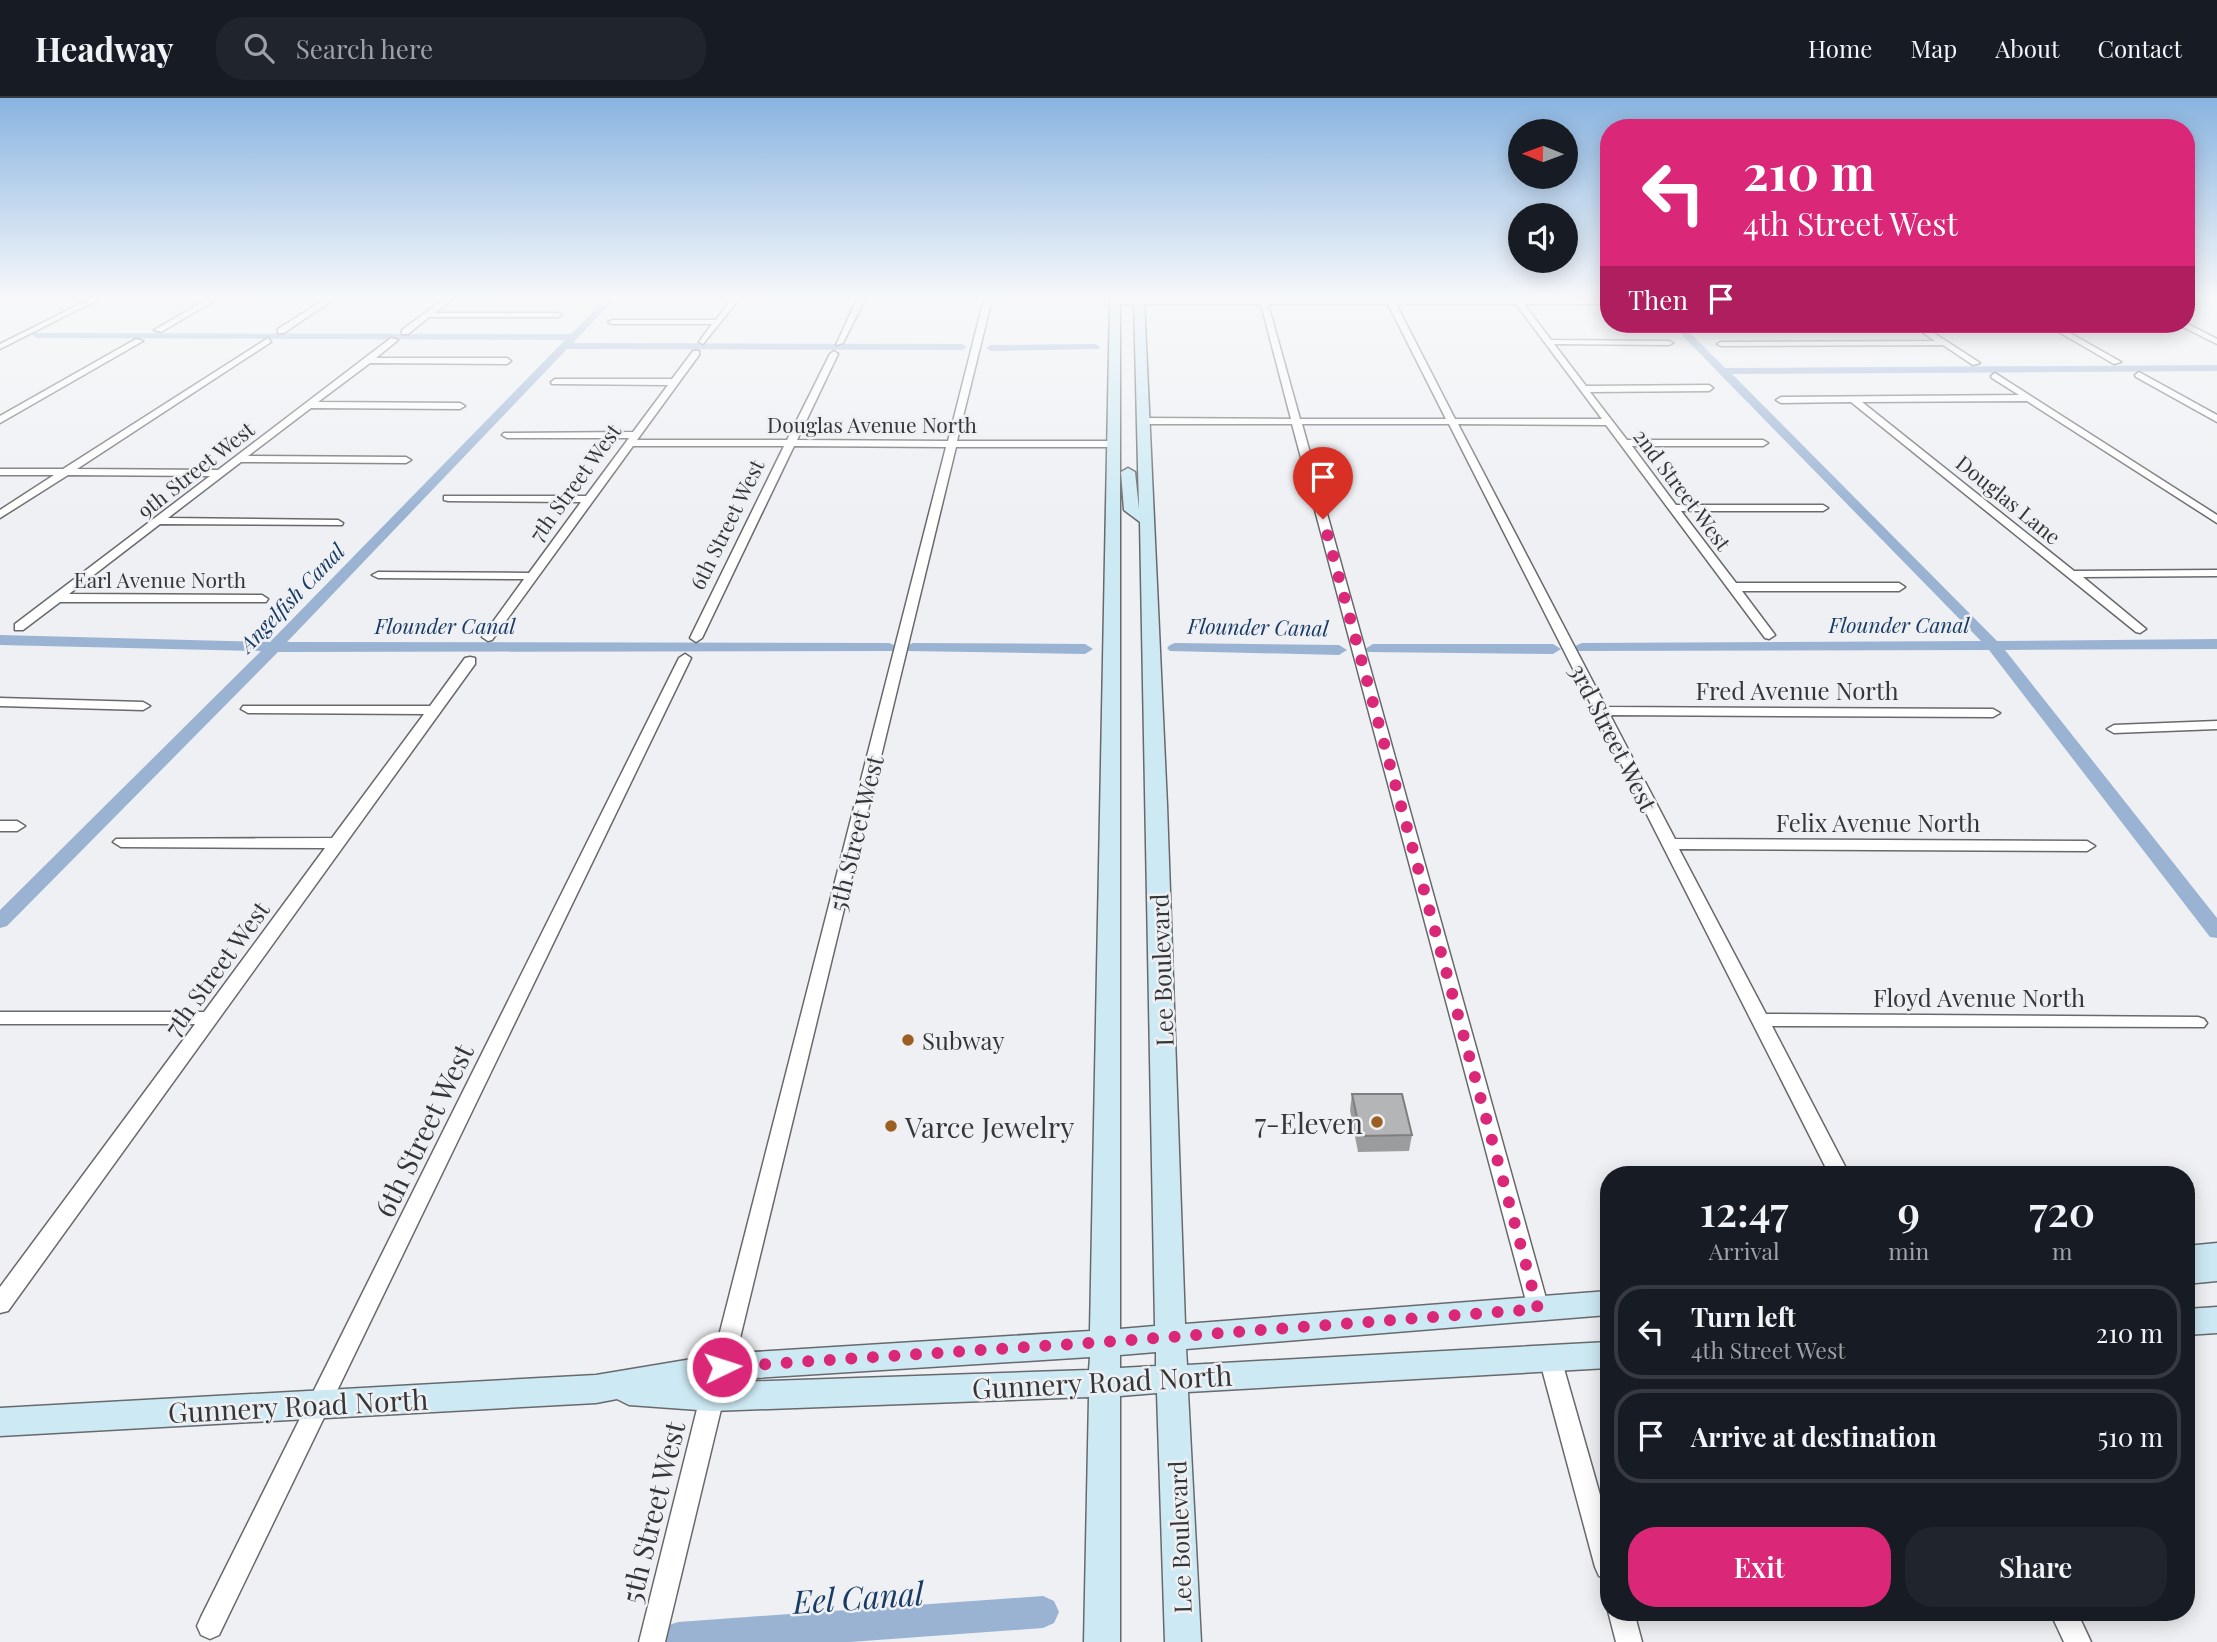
<!DOCTYPE html>
<html lang="en">
<head>
<meta charset="utf-8">
<style>
	:root { --surface:#171b24; --page:#20242c; --text:#f1f3f6; --muted:#9ea1a6; --line:#363941; --accent:#db2777 }
	body { margin:0; font-family:"Playfair Display",serif; background:var(--page); color:var(--text); height:100vh; display:flex; flex-direction:column; font-size:26px; white-space:nowrap }
	* { box-sizing:border-box; margin:0 }
	p { font-size:23px; color:var(--muted) }
	.icon { flex:none; width:38px; height:38px; fill:none; stroke:currentColor; stroke-width:2; stroke-linecap:round; stroke-linejoin:round }
	.map { position:relative; flex:1; overflow:hidden }
	.drawer { position:absolute; left:1600px; top:1068px; width:595px; height:455px; display:flex; flex-direction:column; background:var(--surface); border-radius:28px; box-shadow:0 4px 18px #0003 }
	.drawer>* { flex:none }
	.guide { position:absolute; left:1600px; top:21px; width:595px; height:214px; border-radius:28px; box-shadow:0 4px 18px #0003; background:#db2777; color:#fff; overflow:hidden }
	.needle { width:46px; rotate:271deg }
	.fabs { position:absolute; left:1508px; top:21px; display:grid; gap:14px }
	.fabs a { display:grid; place-items:center; width:70px; height:70px; border-radius:50%; background:var(--surface); box-shadow:0 4px 18px #0003; font-size:35px }
	.pin { position:absolute; display:grid; place-items:center; width:60px; height:60px; color:#fff; margin:-72px -30px; border-radius:50% 50% 50% 0; rotate:-45deg; box-shadow:0 0 7px #0007 }
	.pin .icon { rotate:45deg }
	.me { position:absolute; width:77px; margin:-38px; rotate:86deg; stroke-linejoin:round; filter:drop-shadow(0 0 5px #0008) }
	.turn { display:flex; align-items:center; gap:24px; height:147px; padding:0 28px; font-size:32px }
	.turn .icon { width:91px; height:91px; stroke-width:2.5 }
	.turn b { display:block; font-size:49px; line-height:60px }
	.then { display:flex; align-items:center; height:66px; padding:0 28px; background:#0003; gap:14px; font-size:26px }
	.eta { display:flex; justify-content:space-evenly; align-items:center; height:119px; text-align:center }
	.eta b { font-size:42px; font-weight:600; line-height:49px }
	.button { display:flex; gap:14px; margin-top:auto; padding:14px 28px }
	.button a { flex:1; height:80px; border-radius:28px; background:var(--accent); color:#fff; font-size:28px; font-weight:600; line-height:80px; text-align:center }
	.button a+a { background:var(--page); color:var(--text) }
	ul { padding:0; list-style:none }
	li { display:flex; align-items:center; gap:21px; height:94px; margin:0 14px 10px; padding:0 14px; border:4px solid var(--line); border-radius:28px }
	li div { flex:1 }
	li b { display:block; font-size:26px }
	li em { font-style:normal }
	header { display:flex; align-items:center; gap:42px; box-sizing:border-box; height:98px; padding:0 35px; background:var(--surface); border-bottom:2px solid var(--line) }
	header strong { font-size:33px }
	nav { display:flex; gap:38px; margin-inline-start:auto; font-size:24px }
	.search { width:490px; height:63px; background:var(--page); display:flex; align-items:center; gap:18px; box-sizing:border-box; padding:0 24px; border-radius:28px; color:var(--muted); font-size:26px }
	.map>svg:first-child { display:block }
	.lines { fill:none; stroke-linecap:round; stroke-linejoin:round }
	.canal { fill:#9ab3d3; fill-rule:evenodd }
	.street-casing { stroke:#68696c; stroke-width:3 }
	.secondary-casing { stroke:#68696c; stroke-width:3 }
	.street { fill:#fff; fill-rule:evenodd }
	.secondary { fill:#cdeaf4; fill-rule:evenodd }
	.wall { fill:#9a9c9d }
	.building { fill:#b3b5b7; stroke:#7d7f80; stroke-width:2 }
	.route { stroke:#db2777; stroke-width:12; stroke-dasharray:0 21.6 }
	.poi-dot { fill:#9c5f23; stroke:#eef0f3; stroke-width:2.5 }
	.labels { text-anchor:middle; dominant-baseline:central; stroke-width:5; stroke-linejoin:round; paint-order:stroke }
	.far-street-label { font-size:21px; fill:#353637; stroke:#eef0f3 }
	.far-water-label { font-size:21px; font-style:italic; fill:#183b65; stroke:#eef0f3 }
	.street-label { font-size:24px; fill:#353637; stroke:#eef0f3 }
	.poi-label { font-size:24px; fill:#353637; stroke:#eef0f3; text-anchor:start }
	.near-poi-label { font-size:28px; fill:#353637; stroke:#eef0f3; text-anchor:end }
	.near-street-label { font-size:28px; fill:#353637; stroke:#eef0f3 }
	.near-water-label { font-size:32px; font-style:italic; fill:#183b65; stroke:#eef0f3 }
</style>
</head>
<body>
<header>
<strong>Headway</strong>
<div class="search"><svg class="icon" aria-label="search" viewBox="0 0 24 24"><circle cx="10" cy="10" r="6"/><path d="M15 15l6 6"/></svg>Search here</div>
<nav><a>Home</a><a>Map</a><a>About</a><a>Contact</a></nav>
</header>
<div class="map">
<svg width="2217" height="1544" viewBox="0 0 2217 1544">
	<rect width="100%" height="100%" fill="#eef0f3"/>
	<g class="lines">
		<path class="canal" d="M605,201H615L573,245L962,246L967,249L962,252L567,251L287,544L889,545L894,547L897,550L894,553L278,554L7,828L0,830V812L261,553L0,547V537L270,544L565,242L37,240L32,237L34,235L571,236Z
			M1671,226H1681L1725,270L2217,267V273L1732,276L1997,543L2217,541V551L2005,552L2217,820V840L2210,839L1989,552L1577,553L1574,550L1577,547L1582,545L1981,543Z
			M1095,246L1100,249L1099,251L991,253L986,250L991,247Z
			M913,545L1085,546L1093,551L1085,556L908,553L905,550L908,547Z
			M1175,545L1339,547L1347,552L1339,557L1170,553L1167,550L1170,547Z
			M1373,546H1553L1561,551L1553,556L1368,554L1365,551Z
			M1043,1498L1054,1503L1059,1514L1054,1525L1043,1530L850,1544H663L662,1540L666,1528L678,1524Z"/>
		<g class="street-casing">
			<path id="street" d="M90,201H99L0,251V246Z
				M208,201H217L161,234L154,232Z
				M325,201H334L284,235H278V231Z
				M444,201H452L435,215H558L562,217L558,219H429L408,236H402V232Z
				M731,201H739L703,246L699,244L712,226H612L608,224L612,222H716Z
				M857,201H865L843,245L836,247Z
				M984,201H992L957,343H1114L1119,346L1114,349H956L733,1269L730,1276L722,1279L714,1276L711,1269L946,349L794,348L702,540L696,544L690,540L784,348H633L492,542L488,543L482,539L524,481L378,480L372,477L378,474L529,475L581,404L448,403L444,402V398H586L629,340H507L502,337L504,335L633,334L668,287L552,286L551,284L555,281H672L693,253H699V257L637,342H787L830,256L834,253L838,256L797,342L948,343Z
				M1259,201L1608,202V206H1524L1551,242L1669,243L1673,245L1669,247L1554,246L1586,288L1709,287L1713,290L1709,293L1590,294L1627,342H1763L1768,345L1763,348H1632L1676,407H1823L1828,410L1823,413H1681L1736,485H1899L1905,489L1899,493H1742L1775,537L1769,541L1765,540L1606,327L1458,326L1606,609L1993,611L2000,615L1993,619L1610,617L1675,741L2087,743L2095,748L2087,753L1679,751L1766,916L2198,919L2204,921L2207,925L2204,929L1772,928L1849,1076H1829L1449,326H1302L1549,1211L1546,1218L1538,1220L1530,1218L1292,326H1143L1138,323L1143,320L1291,321L1261,206H1115L1111,204L1115,202ZM1268,206H1388L1446,321H1300ZM1396,206H1516L1602,321H1455Z
				M2186,225L2217,241V246L2177,226Z
				M1911,226H1920L1980,265L1973,267L1943,247L1721,248L1717,246L1721,244L1935,243Z
				M2045,226H2054L2121,264L2114,266Z
				M268,240L271,244L77,371L218,372L391,240L398,242L376,260H507L511,263L507,266L370,265L318,304L460,305L465,308L460,311L311,310L248,358L406,359L411,362L406,365L241,364L168,420L338,422L343,425L342,427L160,426L69,496L262,497L268,501L266,504H60L23,532H15V526L210,378L68,377L0,420V412L54,377H0V371H63Z
				M136,241L143,243L0,325V318Z
				M2139,274L2217,317V324L2136,279L2135,277Z
				M1995,275L2217,417V425L2027,303L1862,304L2074,473L2217,472V478L2083,479L2146,531L2140,535L2136,534L1851,304L1781,305L1776,302L1781,299L2019,297L1992,280L1991,278Z
				M685,556L691,560L219,1537L210,1541L201,1537L197,1528L201,1519L679,560Z
				M470,559L475,560V566L8,1213L0,1215V1189L195,926H0V914H204L325,750L121,749L113,744L116,741L332,740L424,616L248,615L241,611L243,608H430L465,560Z
				M0,600L143,604L150,608L143,612L0,608Z
				M2217,623V631L2114,635L2107,631L2114,627Z
				M0,723H17L25,728L17,733H0Z
				M1550,1250L1558,1253L1561,1260L1608,1425V1482L1599,1478L1595,1469L1539,1260L1542,1253Z
				M712,1289L720,1292L724,1299L665,1544H639L700,1299L704,1292Z
				M1608,1513L1634,1514L1642,1544H1616Z
				M2050,1514H2077L2091,1544H2064Z"/>
		</g>
		<g class="secondary-casing">
			<path id="secondary" d="M1110,201H1120V1231L1155,1228L1140,424L1124,412L1121,374L1128,370L1135,374L1139,411L1134,201H1144L1167,707L1185,1226L1608,1193V1217L1186,1251L1187,1267L1608,1244V1270L1188,1294L1201,1544H1165L1157,1295L1120,1298V1544H1084L1089,1299L712,1313L629,1307L617,1301L596,1305L0,1338V1310L596,1277L722,1256L1090,1233ZM1156,1254V1268L1120,1270V1257ZM1090,1259L1089,1272L708,1285L722,1282Z
				M2217,1145V1183L2186,1186V1148Z
				M2217,1209V1235L2186,1237V1211Z"/>
		</g>
		<use href="#street" class="street"/>
		<use href="#secondary" class="secondary"/>
	</g>
	<path class="wall" d="M1352,996L1412,1037L1409,1053L1358,1054L1350,1012Z"/>
	<path class="building" d="M1352,996H1402L1412,1037L1361,1038Z"/>
	<linearGradient id="sky" x2="0" y2="1"><stop stop-color="#89b4e0"/><stop offset="0.48" stop-color="#f7f8fa"/><stop offset="1" stop-color="#f7f8fa" stop-opacity="0"/></linearGradient>
	<rect width="2217" height="417" fill="url(#sky)"/>
	<g class="lines">
		<path class="route" d="M722,1269L1104,1244L1538,1211L1323,421"/>
	</g>
	<g class="poi-dot">
		<circle cx="908" cy="942" r="7"/>
		<circle cx="1377" cy="1024" r="7"/>
		<circle cx="891" cy="1028" r="7"/>
	</g>
	<g class="labels">
		<g class="far-street-label">
			<text x="872" y="326">Douglas Avenue North</text>
			<text transform="translate(195 371) rotate(-38)">9th Street West</text>
			<text transform="translate(574 384) rotate(-54)">7th Street West</text>
			<text transform="translate(1683 391) rotate(53)">2nd Street West</text>
			<text transform="translate(2009 401) rotate(39)">Douglas Lane</text>
			<text transform="translate(726 426) rotate(-64)">6th Street West</text>
			<text x="160" y="481">Earl Avenue North</text>
		</g>
		<g class="far-water-label">
			<text transform="translate(291 499) rotate(-46)">Angelfish Canal</text>
			<text x="1899" y="526">Flounder Canal</text>
			<text x="445" y="527">Flounder Canal</text>
			<text transform="translate(1258 528) rotate(1)">Flounder Canal</text>
		</g>
		<g class="street-label">
			<text x="1797" y="592">Fred Avenue North</text>
			<text transform="translate(1614 639) rotate(63)">3rd Street West</text>
			<text x="1878" y="724">Felix Avenue North</text>
			<text transform="translate(855 735) rotate(-76)">5th Street West</text>
			<text transform="translate(216 870) rotate(-54)">7th Street West</text>
			<text transform="translate(1161 872) rotate(-92)">Lee Boulevard</text>
			<text x="1979" y="899">Floyd Avenue North</text>
			<text transform="translate(1179 1439) rotate(-92)">Lee Boulevard</text>
		</g>
		<g class="poi-label">
			<text x="922" y="942">Subway</text>
		</g>
		<g class="near-poi-label">
			<text x="1363" y="1024">7-Eleven</text>
			<text x="905" y="1028" text-anchor="start">Varce Jewelry</text>
		</g>
		<g class="near-street-label">
			<text transform="translate(423 1032) rotate(-64)">6th Street West</text>
			<text transform="translate(1102 1283) rotate(-3)">Gunnery Road North</text>
			<text transform="translate(298 1307) rotate(-3)">Gunnery Road North</text>
			<text transform="translate(652 1414) rotate(-76)">5th Street West</text>
		</g>
		<g class="near-water-label">
			<text transform="translate(858 1498) rotate(-4)">Eel Canal</text>
		</g>
	</g>
</svg>
<div class="fabs">
<a><svg class="needle" viewBox="-14 -14 28 28"><path d="M0-13l5 13h-10z" fill="#e53935"/><path d="M0 13l5-13h-10z" fill="#9ea1a6"/></svg></a>
<a><svg class="icon" aria-label="sound" viewBox="0 0 24 24"><path d="M4 9h4l5-4v14l-5-4H4zM17 9q2 3 0 6"/></svg></a>
</div>
<div class="pin" style="left:1323px;top:421px;background:#d93025"><svg class="icon" aria-label="arrive" viewBox="0 0 24 24"><path d="M6 21V4h12l-3 4 3 4H6"/></svg></div>
<svg class="me" style="left:722px;top:1269px" viewBox="-20 -20 40 40"><circle r="17" fill="#db2777" stroke="#fff" stroke-width="3"/><path d="M0-11L8 9 0 5-8 9z" fill="#fff"/></svg>
<div class="guide">
<div class="turn"><svg class="icon" aria-label="left" viewBox="0 0 24 24"><path d="M17 20v-9H6M10 6l-5 5 5 5"/></svg><div><b>210 m</b>4th Street West</div></div>
<div class="then">Then<svg class="icon" aria-label="arrive" viewBox="0 0 24 24"><path d="M6 21V4h12l-3 4 3 4H6"/></svg></div>
</div>
<section class="drawer">
<div class="eta">
<div><b>12:47</b><p>Arrival</p></div>
<div><b>9</b><p>min</p></div>
<div><b>720</b><p>m</p></div>
</div>
<ul>
<li><svg class="icon" aria-label="left" viewBox="0 0 24 24"><path d="M17 20v-9H6M10 6l-5 5 5 5"/></svg><div><b>Turn left</b><p>4th Street West</p></div><em>210 m</em></li>
<li><svg class="icon" aria-label="arrive" viewBox="0 0 24 24"><path d="M6 21V4h12l-3 4 3 4H6"/></svg><div><b>Arrive at destination</b></div><em>510 m</em></li>
</ul>
<div class="button"><a>Exit</a><a>Share</a></div>
</section>
</div>
</body>
</html>
